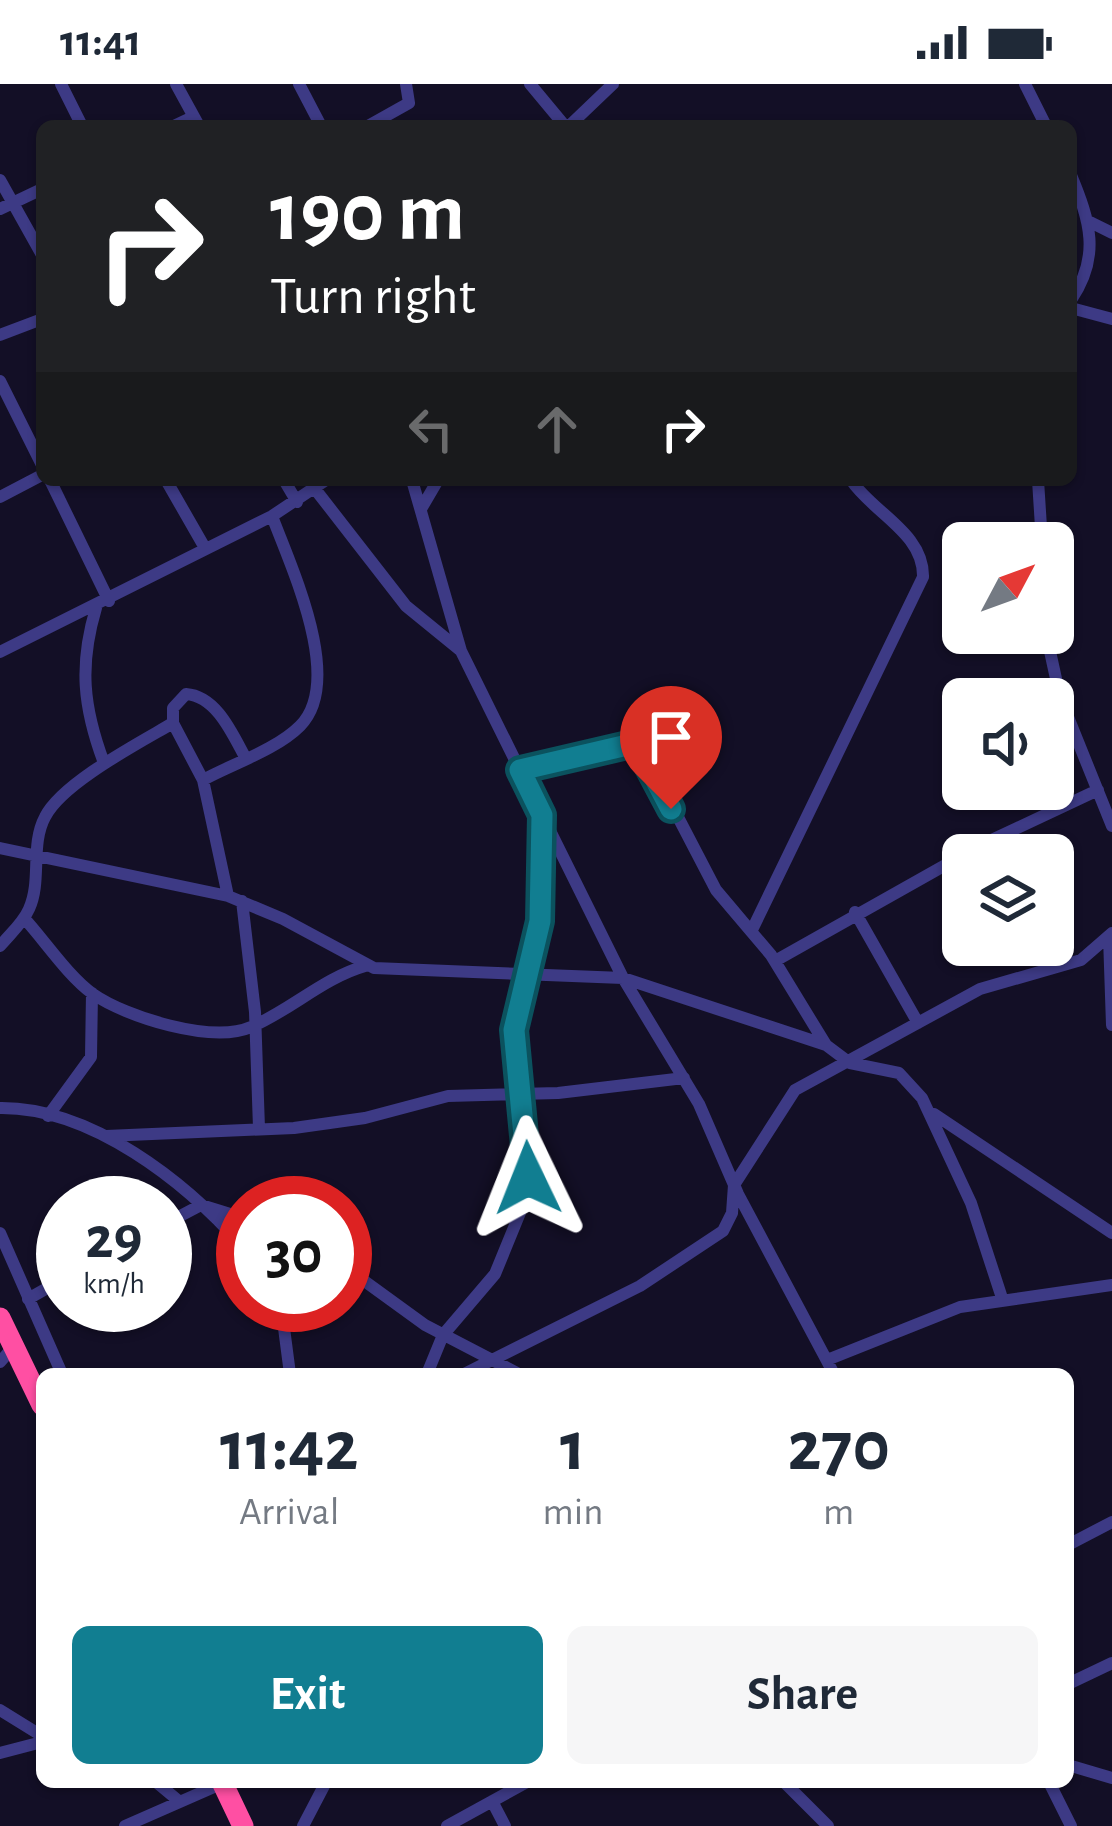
<!DOCTYPE html>
<html lang="en">
<head>
<meta charset="utf-8">
<style>
	:root { --surface:#fff; --page:#f6f6f7; --text:#1f2937; --muted:#747a83; --accent:#117e91 }
	body { margin:0; font-family:"Alegreya Sans",sans-serif; background:var(--page); color:var(--text); height:100vh; display:flex; flex-direction:column; font-size:45px; white-space:nowrap }
	* { box-sizing:border-box; margin:0 }
	p { font-size:39px; color:var(--muted) }
	.icon { flex:none; width:66px; height:66px; fill:none; stroke:currentColor; stroke-width:2; stroke-linecap:round; stroke-linejoin:round }
	.map { position:relative; flex:1; overflow:hidden }
	.sheet { position:absolute; left:36px; top:1284px; width:1038px; height:420px; display:flex; flex-direction:column; background:var(--surface); border-radius:18px; box-shadow:0 3px 9px #0004 }
	.sheet>* { flex:none }
	.guide { position:absolute; left:36px; top:36px; width:1041px; height:366px; border-radius:18px; box-shadow:0 3px 9px #0004; background:#202124; color:#fff; overflow:hidden }
	.needle { width:78px; rotate:49deg }
	.controls { position:absolute; left:942px; top:438px; display:grid; gap:24px }
	.controls a { display:grid; place-items:center; width:132px; height:132px; border-radius:18px; background:var(--surface); box-shadow:0 3px 9px #0004; font-size:60px }
	.speed { position:absolute; left:36px; top:1092px; display:flex; gap:24px; font-size:60px; font-weight:700; text-align:center }
	.speed>* { display:grid; place-content:center; width:156px; height:156px; border-radius:50%; background:var(--surface); box-shadow:0 3px 9px #0004; line-height:1 }
	.speed small { font-size:30px; font-weight:400 }
	.speed .limit { border:18px solid #d22; background:#fff; color:#111 }
	.pin { position:absolute; display:grid; place-items:center; width:102px; height:102px; color:#fff; margin:-123px -51px; border-radius:50% 50% 50% 0; rotate:-45deg; box-shadow:0 0 12px #0007 }
	.pin .icon { rotate:45deg }
	.me { position:absolute; width:132px; margin:-66px; rotate:358deg; stroke-linejoin:round; filter:drop-shadow(0 0 9px #0008) }
	.turn { display:flex; align-items:center; gap:42px; height:252px; padding:0 36px; font-size:54px }
	.turn .icon { width:156px; height:156px; stroke-width:2.5 }
	.turn b { display:block; font-size:84px; line-height:102px }
	.lanes { display:flex; align-items:center; height:114px; padding:0 36px; background:#0003; justify-content:center; gap:60px; direction:ltr }
	.lanes .off { opacity:.35 }
	.eta { display:flex; justify-content:space-evenly; align-items:center; height:204px; text-align:center }
	.eta b { font-size:72px; font-weight:600; line-height:84px }
	.button { display:flex; gap:24px; margin-top:auto; padding:24px 36px }
	.button a { flex:1; height:138px; border-radius:18px; background:var(--accent); color:#fff; font-size:48px; font-weight:600; line-height:138px; text-align:center }
	.button a+a { background:var(--page); color:var(--text) }
	.status { display:flex; justify-content:space-between; align-items:center; height:84px; padding:0 60px; background:var(--surface); direction:ltr }
	.status svg { height:33px; fill:currentColor }
	.map>svg:first-child { display:block }
	.lines { fill:none; stroke-linecap:round; stroke-linejoin:round }
	.street { stroke:#3d3a85; stroke-width:12 }
	.highway { stroke:#ff4fa3; stroke-width:21 }
	.route-casing { stroke:#0b525e; stroke-width:30 }
	.route { stroke:#117e91; stroke-width:21 }
</style>
</head>
<body>
<div class="status"><b>11:41</b><svg viewBox="0 0 49 12"><path d="M0 12V9h3v3zM5 12V6h3v6zM10 12V3h3v9zM15 12V0h3v12zM26 1h20v11H26zM47 4h2v5h-2z"/></svg></div>
<div class="map">
<svg width="1112" height="1742" viewBox="0 0 1112 1742">
	<rect width="100%" height="100%" fill="#130f26"/>
	<g class="lines">
		<path class="street" d="M61,0L82,42
			M176,0L199,42
			M299,0L321,42
			M530,0L565,42
			M1025,0L1046,42
			M174,42L193,33
			M368,42L409,19L406,0
			M569,42L613,0
			M1071,91C1090,137 1101,172 1071,216
			M0,96L42,171
			M0,125L42,105
			M1090,138L1112,149
			M1071,224L1112,235
			M0,251L42,235
			M0,297L42,381
			M50,396L109,517
			M166,396L205,464
			M284,396L297,418
			M412,396L461,567L623,894L699,1020L738,1110L834,1290
			M1038,396L1042,459
			M315,405L406,522L460,566
			M0,413L42,391
			M421,425L438,396
			M96,524C79,581 83,623 104,679
			M1046,549L1060,613L1112,742
			M0,568L272,432L326,396
			M520,686L630,658L641,662L716,806L771,871L826,961L850,979L899,989L922,1014L971,1119L1002,1214
			M203,696C232,680 276,666 300,642C345,597 291,483 272,432
			M0,764L228,812L283,835L374,884L623,894L826,961
			M228,812L203,696L173,639V624L186,610C216,612 232,649 245,673
			M242,817L255,928L259,1044
			M855,828L918,939
			M24,834C45,857 68,892 93,910C126,933 212,960 251,943C291,926 323,894 365,882
			M752,846L923,493C924,449 873,429 851,396
			M1109,853L1112,941
			M0,862C10,850 23,839 29,825C42,797 30,761 45,733C62,699 139,659 173,639
			M775,877L981,761L1098,706
			M0,1024C91,1023 186,1098 243,1163
			M934,1030L1112,1149
			M48,1032L91,973L92,909
			M106,1052L294,1044L365,1034L448,1012L558,1009L684,994
			M165,1140L201,1121L243,1134
			M0,1149L62,1290
			M345,1183L425,1241L519,1290
			M28,1215L63,1195
			M281,1221L290,1290
			M827,1276L960,1223L1112,1201
			M0,1278L14,1262
			M427,1290L443,1251L495,1190L524,1119L526,1029L514,946L539,843L542,738
			M464,1290L640,1202L723,1147L732,1129L734,1101L795,1006L980,905L1081,876L1112,849
			M1068,1461L1112,1438
			M1068,1600L1112,1579
			M0,1626L42,1652
			M0,1669L42,1658
			M1068,1681L1112,1694
			M156,1698L180,1718
			M784,1698L828,1742
			M1049,1698L1071,1742
			M492,1717L505,1742
			M125,1742L223,1699
			M303,1742L326,1698
			M447,1742L527,1698"/>
		<path class="highway" d="M0,1234L42,1321
			M222,1698L243,1742"/>
	</g>
	<g class="lines">
		<g class="route-casing">
			<path id="route" d="M528,1094L514,946L540,837L542,731L520,686L636,659L671,725"/>
		</g>
		<use href="#route" class="route"/>
	</g>
</svg>
<div class="controls">
<a><svg class="needle" viewBox="-14 -14 28 28"><path d="M0-13l5 13h-10z" fill="#e53935"/><path d="M0 13l5-13h-10z" fill="#747a83"/></svg></a>
<a><svg class="icon" aria-label="sound" viewBox="0 0 24 24"><path d="M4 9h4l5-4v14l-5-4H4zM17 9q2 3 0 6"/></svg></a>
<a><svg class="icon" aria-label="layers" viewBox="0 0 24 24"><path d="M12 4l9 5-9 5-9-5zM3 14l9 5 9-5"/></svg></a>
</div>
<div class="speed"><div>29<small>km/h</small></div><div class="limit">30</div></div>
<div class="pin" style="left:671px;top:725px;background:#d93025"><svg class="icon" aria-label="arrive" viewBox="0 0 24 24"><path d="M6 21V4h12l-3 4 3 4H6"/></svg></div>
<svg class="me" style="left:528px;top:1094px" viewBox="-20 -20 40 40"><path d="M0-17L14 15 0 8-14 15z" fill="#117e91" stroke="#fff" stroke-width="4"/></svg>
<div class="guide">
<div class="turn"><svg class="icon" aria-label="right" viewBox="0 0 24 24"><path d="M7 20v-9h11M14 6l5 5-5 5"/></svg><div><b>190 m</b>Turn right</div></div>
<div class="lanes"><svg class="icon off" aria-label="left" viewBox="0 0 24 24"><path d="M17 20v-9H6M10 6l-5 5 5 5"/></svg><svg class="icon off" aria-label="ahead" viewBox="0 0 24 24"><path d="M12 20V5M6 11l6-6 6 6"/></svg><svg class="icon" aria-label="right" viewBox="0 0 24 24"><path d="M7 20v-9h11M14 6l5 5-5 5"/></svg></div>
</div>
<section class="sheet">
<div class="eta">
<div><b>11:42</b><p>Arrival</p></div>
<div><b>1</b><p>min</p></div>
<div><b>270</b><p>m</p></div>
</div>
<div class="button"><a>Exit</a><a>Share</a></div>
</section>
</div>
</body>
</html>
